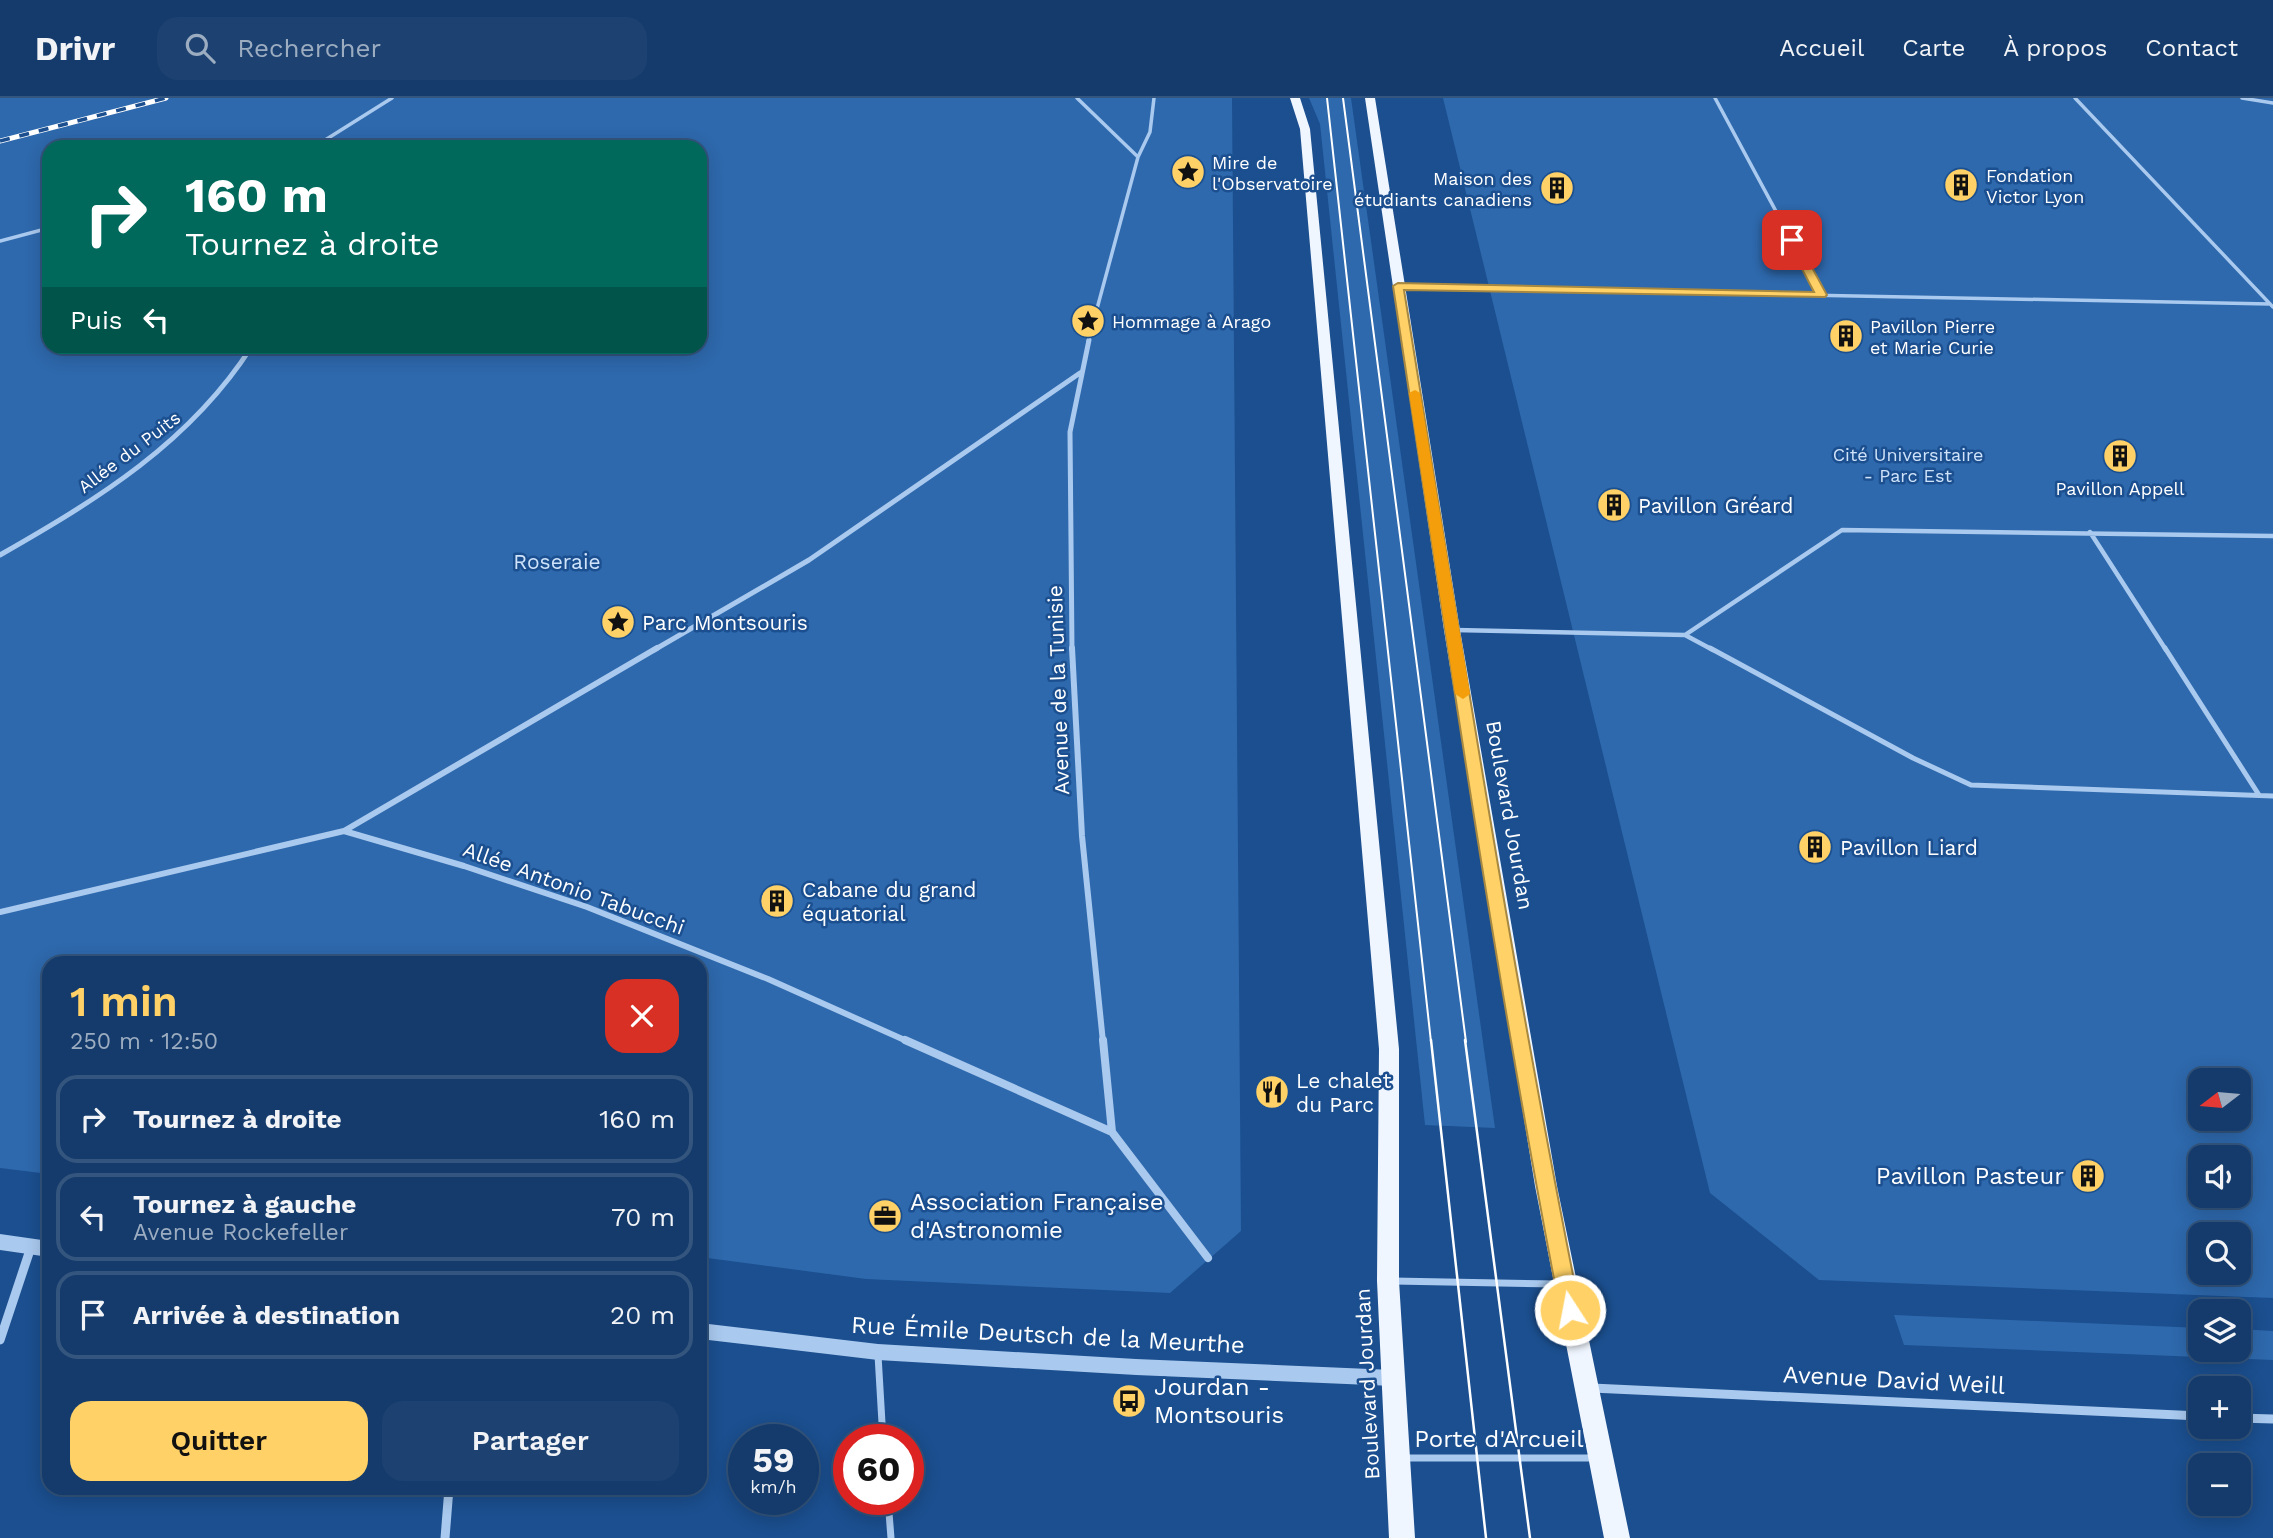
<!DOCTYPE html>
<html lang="fr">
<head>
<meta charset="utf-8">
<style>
	:root { --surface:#143b6b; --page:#1d4271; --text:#f1f3f6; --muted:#9dadc1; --line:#33557e; --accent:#ffd166 }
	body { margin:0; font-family:"Work Sans",sans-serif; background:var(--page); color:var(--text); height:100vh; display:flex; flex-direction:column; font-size:26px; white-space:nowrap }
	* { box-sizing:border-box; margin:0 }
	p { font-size:23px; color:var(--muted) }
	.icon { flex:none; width:38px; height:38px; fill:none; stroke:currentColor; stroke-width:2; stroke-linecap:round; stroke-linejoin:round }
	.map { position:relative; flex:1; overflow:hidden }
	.details { position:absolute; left:42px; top:858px; width:665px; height:539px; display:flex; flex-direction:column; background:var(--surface); border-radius:21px; box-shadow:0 4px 18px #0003,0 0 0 2px var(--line) }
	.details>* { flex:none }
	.guide { position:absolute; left:42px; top:42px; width:665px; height:214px; border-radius:21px; box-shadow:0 4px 18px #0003,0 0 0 2px var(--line); background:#00695c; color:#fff; overflow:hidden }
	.needle { width:46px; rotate:254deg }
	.fabs { position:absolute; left:2188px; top:970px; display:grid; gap:14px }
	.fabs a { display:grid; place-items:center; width:63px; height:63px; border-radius:14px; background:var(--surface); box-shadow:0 4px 18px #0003,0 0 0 2px var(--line); font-size:35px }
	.speed { position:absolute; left:728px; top:1326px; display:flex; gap:14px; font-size:35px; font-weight:700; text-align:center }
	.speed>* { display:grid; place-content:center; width:91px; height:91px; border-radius:50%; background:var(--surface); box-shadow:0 4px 18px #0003,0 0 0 2px var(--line); line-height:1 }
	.speed small { font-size:18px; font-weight:400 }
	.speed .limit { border:10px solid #d22; background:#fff; color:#111 }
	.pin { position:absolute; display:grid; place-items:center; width:60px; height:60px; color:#fff; margin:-30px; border-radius:14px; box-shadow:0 4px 10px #0006 }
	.me { position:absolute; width:77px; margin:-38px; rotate:349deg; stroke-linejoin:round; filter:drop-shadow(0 0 5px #0008) }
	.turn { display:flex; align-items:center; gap:24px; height:147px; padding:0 28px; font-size:32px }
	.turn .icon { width:91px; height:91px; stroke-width:2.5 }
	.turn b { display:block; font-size:49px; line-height:60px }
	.then { display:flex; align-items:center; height:66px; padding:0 28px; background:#0003; gap:14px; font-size:26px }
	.round { display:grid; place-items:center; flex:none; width:74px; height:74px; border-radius:21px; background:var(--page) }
	.headline { display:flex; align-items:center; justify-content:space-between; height:119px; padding:0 28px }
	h1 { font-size:42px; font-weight:600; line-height:52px; color:var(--accent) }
	.action { display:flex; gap:14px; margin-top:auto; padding:14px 28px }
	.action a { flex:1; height:80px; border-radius:21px; background:var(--accent); color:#111; font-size:28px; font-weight:600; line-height:80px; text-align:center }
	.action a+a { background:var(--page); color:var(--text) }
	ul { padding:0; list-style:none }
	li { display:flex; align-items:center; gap:21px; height:88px; margin:0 14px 10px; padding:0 14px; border:4px solid var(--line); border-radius:21px }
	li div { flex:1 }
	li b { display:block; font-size:26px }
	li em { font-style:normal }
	header { display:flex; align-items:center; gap:42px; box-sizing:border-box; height:98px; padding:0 35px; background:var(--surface); border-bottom:2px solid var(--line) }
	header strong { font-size:33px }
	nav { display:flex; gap:38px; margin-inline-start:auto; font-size:24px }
	.search { width:490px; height:63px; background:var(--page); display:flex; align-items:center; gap:18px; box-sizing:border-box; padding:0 24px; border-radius:21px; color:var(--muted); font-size:26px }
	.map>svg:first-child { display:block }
	.green { fill:#2e69ad; fill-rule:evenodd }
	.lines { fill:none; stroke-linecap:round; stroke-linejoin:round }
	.service-far3 { stroke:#a9c9ee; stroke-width:3.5 }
	.service-far2 { stroke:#a9c9ee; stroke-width:4.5 }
	.service-far1 { stroke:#a9c9ee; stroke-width:5 }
	.service { stroke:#a9c9ee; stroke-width:7 }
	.pedestrian-far3 { stroke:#a9c9ee; stroke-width:3.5 }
	.pedestrian-far2 { stroke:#a9c9ee; stroke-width:5 }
	.pedestrian-far1 { stroke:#a9c9ee; stroke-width:6 }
	.pedestrian { stroke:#a9c9ee; stroke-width:8 }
	.minor { stroke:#a9c9ee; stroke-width:9 }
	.tertiary { fill:#a9c9ee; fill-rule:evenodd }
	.primary { fill:#f0f6ff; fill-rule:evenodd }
	.tram-far1 { stroke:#fff; stroke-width:2 }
	.tram { stroke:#fff; stroke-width:2.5 }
	.rail-casing { stroke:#fff; stroke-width:5 }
	.rail { stroke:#1b4f8f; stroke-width:3.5; stroke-dasharray:10; stroke-linecap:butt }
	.route { fill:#ffd166; stroke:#a68842; stroke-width:2 }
	.slow { fill:#f59e0b }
	.labels { text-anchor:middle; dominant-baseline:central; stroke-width:5; stroke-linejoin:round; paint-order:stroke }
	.far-poi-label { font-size:18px; fill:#fff; stroke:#1b4f8f; text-anchor:start }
	.far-street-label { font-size:18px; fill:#fff; stroke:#1b4f8f }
	.far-park-label { font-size:18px; fill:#cfe3fa; stroke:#1b4f8f }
	.poi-label { font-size:21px; fill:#fff; stroke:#1b4f8f; text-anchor:start }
	.park-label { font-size:21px; fill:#cfe3fa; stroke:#1b4f8f }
	.street-label { font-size:21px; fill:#fff; stroke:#1b4f8f }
	.near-poi-label { font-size:24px; fill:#fff; stroke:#1b4f8f; text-anchor:start }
	.near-street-label { font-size:24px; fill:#fff; stroke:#1b4f8f }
</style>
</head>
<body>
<header>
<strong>Drivr</strong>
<div class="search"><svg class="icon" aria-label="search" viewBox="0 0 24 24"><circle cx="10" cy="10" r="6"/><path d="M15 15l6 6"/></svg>Rechercher</div>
<nav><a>Accueil</a><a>Carte</a><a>À propos</a><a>Contact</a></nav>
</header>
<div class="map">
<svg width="2273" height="1440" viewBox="0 0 2273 1440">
	<rect width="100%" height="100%" fill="#1b4f8f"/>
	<path class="green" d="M0,0H1232L1241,1133L1170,1195L866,1181L700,1159V864H49V1076L0,1070ZM49,49H700V248H49Z
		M1309,0H1351L1495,1030L1425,1027L1320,26Z
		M1443,0H2273V1200L1819,1182L1710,1095ZM2200,982H2238V1020H2200ZM2200,1059H2238V1097H2200ZM2200,1136H2238V1174H2200Z
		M1894,1217L2200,1230V1251H2238V1231L2273,1233V1262L1904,1247Z"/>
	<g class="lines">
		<path class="service-far3" d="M1715,0L1821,197
			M2075,0L2273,209
			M2242,0L2273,5
			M1398,189L2270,206"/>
		<path class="service-far2" d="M2090,434L2166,552
			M1455,532L1685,537L1713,552
			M1685,537L1842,432L2273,438"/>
		<path class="service-far1" d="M1710,550L1913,660L1971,687L2273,698
			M2165,550L2259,697"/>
		<path class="service" d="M1393,1183L1558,1186
			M878,1257L883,1342
			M1404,1360H1593
			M888,1402L891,1440"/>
		<path class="pedestrian-far3" d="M1077,0L1138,59
			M314,49L392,0
			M0,143L49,130
			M1088,244L1138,59L1150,34L1154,0"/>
		<path class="pedestrian-far2" d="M0,457C98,401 190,345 252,248
			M654,552L809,462L1080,275
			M1072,552L1070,334L1089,242"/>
		<path class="pedestrian-far1" d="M1072,550L1082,738L1103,944
			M344,733L657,550
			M0,814L344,733L464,768L587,809L768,881L909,944"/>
		<path class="pedestrian" d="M905,942L1112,1034
			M1103,942L1112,1034L1208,1160"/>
		<path class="minor" d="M0,1242L31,1149
			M1592,1290L2200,1318
			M2238,1320L2273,1321
			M445,1440L449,1390"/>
		<path class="tertiary" d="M0,1136L49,1143V1159L0,1152Z
			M700,1225L878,1246L1136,1261L1393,1272L1399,1274L1401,1280L1399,1286L1393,1288L1136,1277L878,1262L700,1241Z"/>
		<path class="primary" d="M1290,0H1300L1310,31L1399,951V1183L1415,1440H1389L1377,1183L1379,951L1300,31Z
			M1365,0H1375L1460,532L1557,1088L1630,1440H1604L1535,1088L1444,532Z"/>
		<path class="tram-far1" d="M1327,0L1431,944
			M1343,0L1466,944"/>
		<path class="tram" d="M1431,942L1486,1440
			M1465,942L1530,1440"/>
		<g class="rail-casing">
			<path id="rail" d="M0,43L166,0"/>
		</g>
		<use href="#rail" class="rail"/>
	</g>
	<path class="route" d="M1792,139L1797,142L1827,197L1825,199L1404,192C1459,532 1512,874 1580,1212L1577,1219L1570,1222L1563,1219L1560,1212C1494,873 1445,530 1393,188L1398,185L1814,194L1787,142Z"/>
	<path class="slow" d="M1415,292L1420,295L1470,596L1463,601L1455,596L1409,295Z"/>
	<defs>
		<g id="sight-disc" transform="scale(1.75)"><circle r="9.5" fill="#ffd166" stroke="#1b4f8f"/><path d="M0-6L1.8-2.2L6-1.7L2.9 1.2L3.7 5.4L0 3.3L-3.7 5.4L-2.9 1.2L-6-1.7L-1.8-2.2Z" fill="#111"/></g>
		<g id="building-disc" transform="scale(1.75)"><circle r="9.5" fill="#ffd166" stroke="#1b4f8f"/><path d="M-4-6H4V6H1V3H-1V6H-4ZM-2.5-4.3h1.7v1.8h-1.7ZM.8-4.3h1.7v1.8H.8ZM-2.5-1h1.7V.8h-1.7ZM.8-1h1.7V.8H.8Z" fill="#111"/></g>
		<g id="restaurant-disc" transform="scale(1.75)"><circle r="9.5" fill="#ffd166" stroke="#1b4f8f"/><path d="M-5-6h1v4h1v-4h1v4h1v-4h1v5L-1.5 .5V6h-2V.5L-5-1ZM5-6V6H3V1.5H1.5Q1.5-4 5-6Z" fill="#111"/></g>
		<g id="office-disc" transform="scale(1.75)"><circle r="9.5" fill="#ffd166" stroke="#1b4f8f"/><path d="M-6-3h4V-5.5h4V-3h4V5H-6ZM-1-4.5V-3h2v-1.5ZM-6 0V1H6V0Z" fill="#111"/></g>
		<g id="bus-disc" transform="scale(1.75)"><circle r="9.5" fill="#ffd166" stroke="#1b4f8f"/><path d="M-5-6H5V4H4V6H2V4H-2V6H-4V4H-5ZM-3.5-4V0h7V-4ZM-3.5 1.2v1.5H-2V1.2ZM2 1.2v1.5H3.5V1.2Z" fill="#111"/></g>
	</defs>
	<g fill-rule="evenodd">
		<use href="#sight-disc" x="1188" y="74"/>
		<use href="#building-disc" x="1961" y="87"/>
		<use href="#building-disc" x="1557" y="90"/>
		<use href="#sight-disc" x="1088" y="223"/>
		<use href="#building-disc" x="1846" y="238"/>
		<use href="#building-disc" x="2120" y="358"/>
		<use href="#building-disc" x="1614" y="407"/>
		<use href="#sight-disc" x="618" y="524"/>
		<use href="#building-disc" x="1815" y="749"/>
		<use href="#building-disc" x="777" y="803"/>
		<use href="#restaurant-disc" x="1272" y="994"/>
		<use href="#building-disc" x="2088" y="1078"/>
		<use href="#office-disc" x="885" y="1118"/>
		<use href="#bus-disc" x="1129" y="1303"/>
	</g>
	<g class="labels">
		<g class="far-poi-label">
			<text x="1212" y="64">Mire de<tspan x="1212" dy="21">l'Observatoire</tspan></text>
			<text x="1986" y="77">Fondation<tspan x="1986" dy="21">Victor Lyon</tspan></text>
			<text x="1532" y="80" text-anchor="end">Maison des<tspan x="1532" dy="21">étudiants canadiens</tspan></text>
			<text x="1112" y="223">Hommage à Arago</text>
			<text x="1870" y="228">Pavillon Pierre<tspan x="1870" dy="21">et Marie Curie</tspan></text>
			<text x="2120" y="390" text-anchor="middle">Pavillon Appell</text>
		</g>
		<g class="far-street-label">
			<text transform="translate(129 354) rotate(-37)">Allée du Puits</text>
		</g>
		<g class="far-park-label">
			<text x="1908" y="356">Cité Universitaire<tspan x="1908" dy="21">- Parc Est</tspan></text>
		</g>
		<g class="poi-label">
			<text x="1638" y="407">Pavillon Gréard</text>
			<text x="642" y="524">Parc Montsouris</text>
			<text x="1840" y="749">Pavillon Liard</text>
			<text x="802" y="791">Cabane du grand<tspan x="802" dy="24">équatorial</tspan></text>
			<text x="1296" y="982">Le chalet<tspan x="1296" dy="24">du Parc</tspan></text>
		</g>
		<g class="park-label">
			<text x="557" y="463">Roseraie</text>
		</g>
		<g class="street-label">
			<text transform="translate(1058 592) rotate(-92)">Avenue de la Tunisie</text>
			<text transform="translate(1510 717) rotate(80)">Boulevard Jourdan</text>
			<text transform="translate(574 790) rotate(20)">Allée Antonio Tabucchi</text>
			<text transform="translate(1367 1286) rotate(-93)">Boulevard Jourdan</text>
		</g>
		<g class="near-poi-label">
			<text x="2064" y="1078" text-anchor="end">Pavillon Pasteur</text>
			<text x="910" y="1104">Association Française<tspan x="910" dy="28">d'Astronomie</tspan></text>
			<text x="1154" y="1289">Jourdan -<tspan x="1154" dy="28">Montsouris</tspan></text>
		</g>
		<g class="near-street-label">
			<text transform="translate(1048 1237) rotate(3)">Rue Émile Deutsch de la Meurthe</text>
			<text transform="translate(1894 1282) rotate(3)">Avenue David Weill</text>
			<text x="1499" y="1341">Porte d'Arcueil</text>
		</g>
	</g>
</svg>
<div class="fabs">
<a><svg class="needle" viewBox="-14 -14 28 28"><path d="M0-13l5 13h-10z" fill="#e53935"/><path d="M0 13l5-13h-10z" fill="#9dadc1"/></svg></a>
<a><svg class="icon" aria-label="sound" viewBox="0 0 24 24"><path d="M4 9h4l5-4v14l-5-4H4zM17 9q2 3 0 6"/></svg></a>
<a><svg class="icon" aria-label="search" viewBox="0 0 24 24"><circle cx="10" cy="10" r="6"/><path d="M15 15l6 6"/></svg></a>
<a><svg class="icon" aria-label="layers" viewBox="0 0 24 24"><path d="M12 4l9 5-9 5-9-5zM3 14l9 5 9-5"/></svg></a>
<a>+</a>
<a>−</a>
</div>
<div class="speed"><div>59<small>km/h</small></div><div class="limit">60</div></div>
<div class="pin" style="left:1792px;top:142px;background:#d93025"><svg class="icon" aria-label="arrive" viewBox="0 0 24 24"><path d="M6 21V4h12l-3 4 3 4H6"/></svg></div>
<svg class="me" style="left:1570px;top:1212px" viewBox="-20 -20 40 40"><circle r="17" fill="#ffd166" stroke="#fff" stroke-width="3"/><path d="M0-11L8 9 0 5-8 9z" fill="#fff"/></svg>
<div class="guide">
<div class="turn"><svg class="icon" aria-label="right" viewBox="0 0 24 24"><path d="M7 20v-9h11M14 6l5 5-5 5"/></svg><div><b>160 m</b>Tournez à droite</div></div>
<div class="then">Puis<svg class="icon" aria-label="left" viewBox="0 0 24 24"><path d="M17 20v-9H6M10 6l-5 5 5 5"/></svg></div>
</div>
<section class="details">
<div class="headline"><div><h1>1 min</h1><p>250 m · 12:50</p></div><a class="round" style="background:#d93025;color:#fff"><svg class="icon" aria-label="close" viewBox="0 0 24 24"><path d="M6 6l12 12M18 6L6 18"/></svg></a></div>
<ul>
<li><svg class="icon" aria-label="right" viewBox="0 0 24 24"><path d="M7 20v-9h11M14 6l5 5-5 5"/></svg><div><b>Tournez à droite</b></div><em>160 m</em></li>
<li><svg class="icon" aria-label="left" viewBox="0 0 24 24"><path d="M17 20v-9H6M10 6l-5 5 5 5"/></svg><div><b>Tournez à gauche</b><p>Avenue Rockefeller</p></div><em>70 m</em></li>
<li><svg class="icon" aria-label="arrive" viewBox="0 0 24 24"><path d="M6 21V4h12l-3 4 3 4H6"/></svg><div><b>Arrivée à destination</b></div><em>20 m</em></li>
</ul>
<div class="action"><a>Quitter</a><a>Partager</a></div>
</section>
</div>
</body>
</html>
